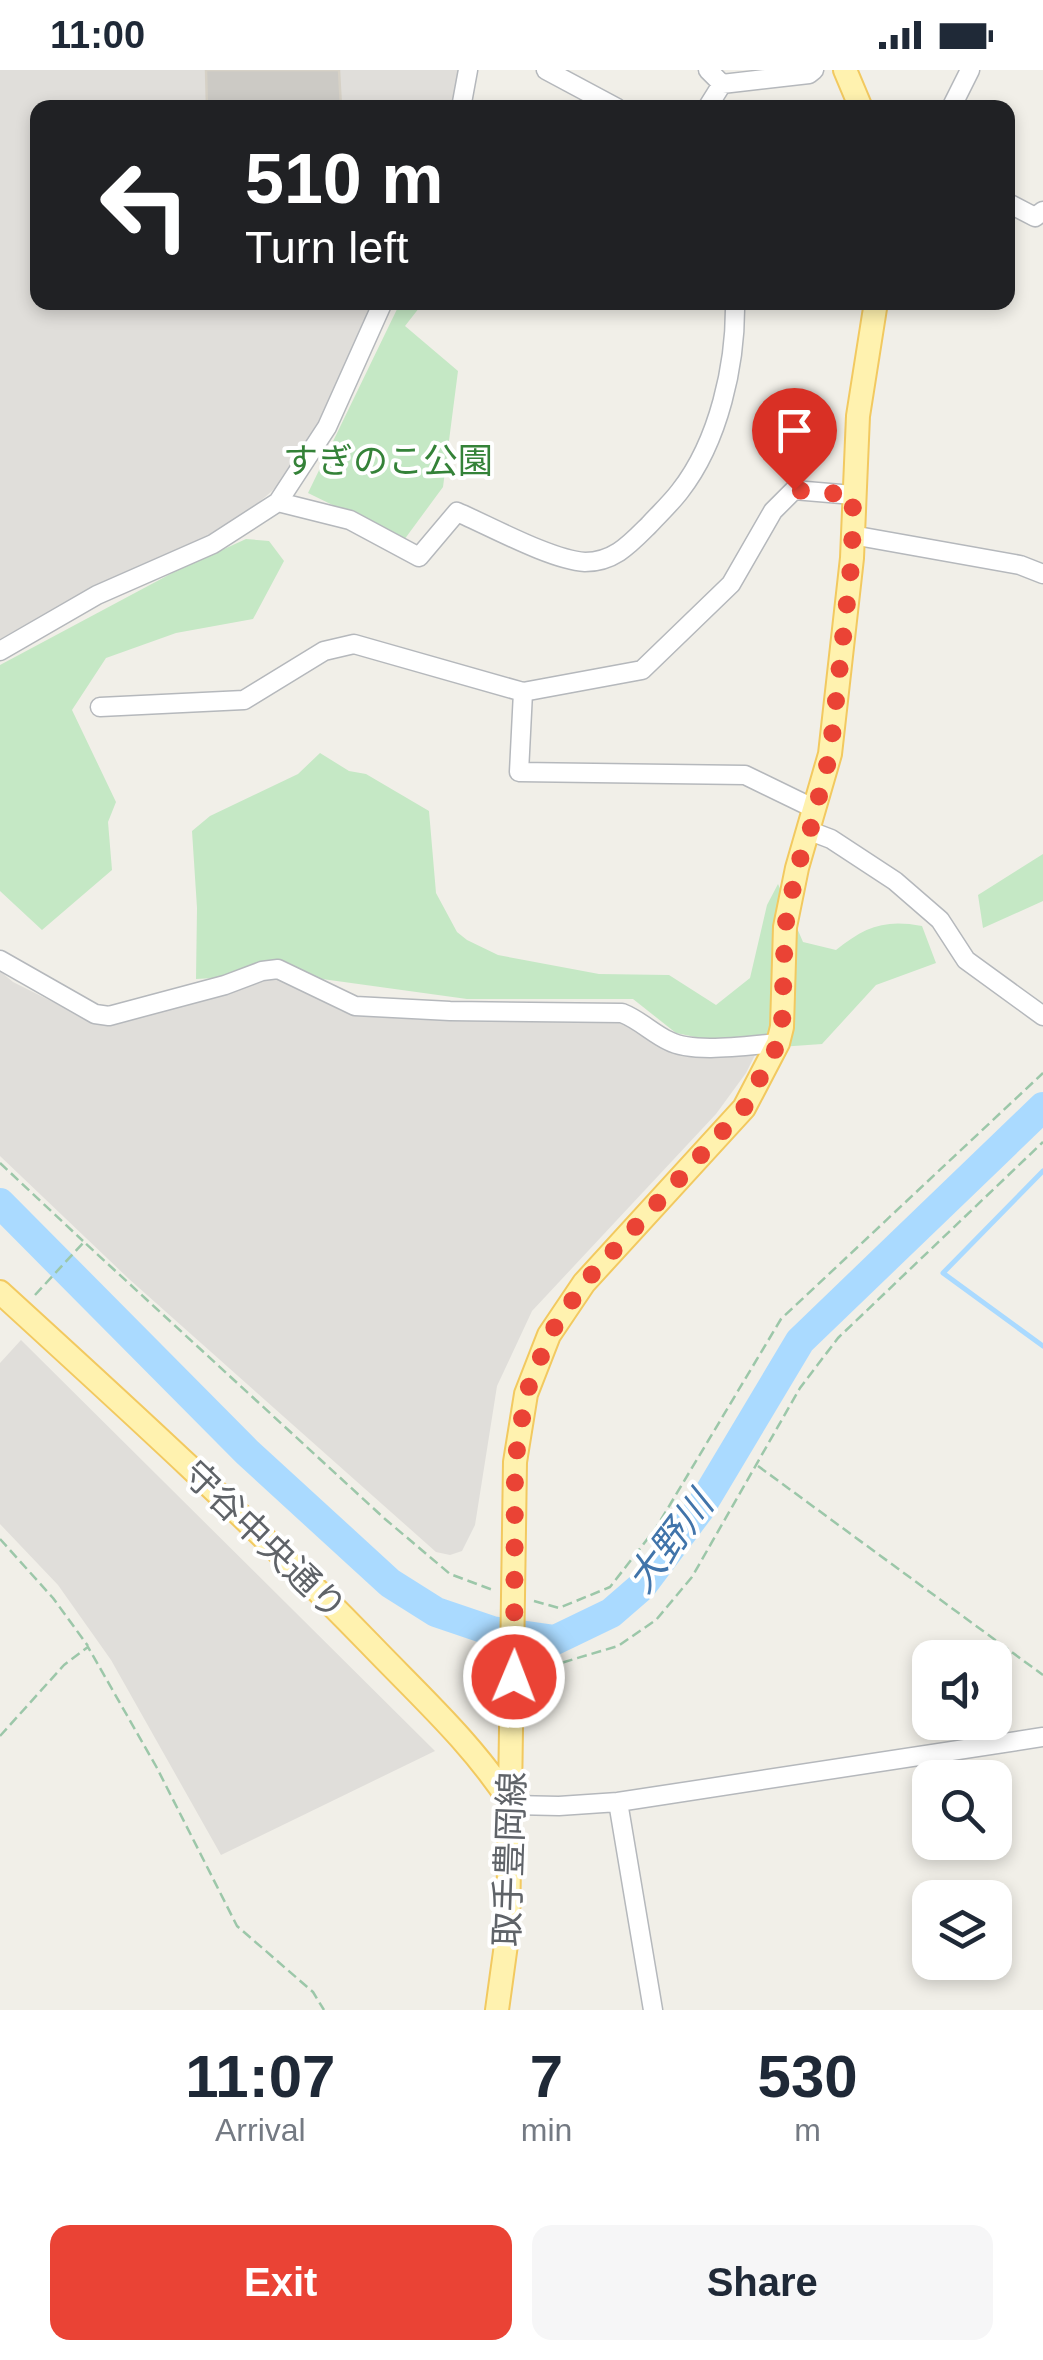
<!DOCTYPE html>
<html lang="en">
<head>
<meta charset="utf-8">
<style>
	:root { --surface:#fff; --page:#f6f6f7; --text:#1f2937; --muted:#747a83; --accent:#ea4335 }
	body { margin:0; font-family:Helvetica,"Noto Sans JP",sans-serif; background:var(--page); color:var(--text); height:100vh; display:flex; flex-direction:column; font-size:38px; white-space:nowrap }
	* { box-sizing:border-box; margin:0 }
	p { font-size:32px; color:var(--muted) }
	.icon { flex:none; width:55px; height:55px; fill:none; stroke:currentColor; stroke-width:2; stroke-linecap:round; stroke-linejoin:round }
	.map { position:relative; height:1940px; overflow:hidden }
	.sheet { display:flex; flex-direction:column; background:var(--surface); flex:1 }
	.sheet>* { flex:none }
	.top-card { position:absolute; left:30px; top:30px; width:985px; height:210px; border-radius:20px; box-shadow:0 5px 15px #0003; background:#202124; color:#fff; overflow:hidden }
	.tools { position:absolute; left:912px; top:1570px; display:grid; gap:20px }
	.tools a { display:grid; place-items:center; width:100px; height:100px; border-radius:20px; background:var(--surface); box-shadow:0 5px 15px #0003; font-size:50px }
	.pin { position:absolute; display:grid; place-items:center; width:85px; height:85px; color:#fff; margin:-102px -42px; border-radius:50% 50% 50% 0; rotate:-45deg; box-shadow:0 0 10px #0007 }
	.pin .icon { rotate:45deg }
	.me { position:absolute; width:110px; margin:-55px; rotate:1deg; stroke-linejoin:round; filter:drop-shadow(0 0 8px #0008) }
	.turn { display:flex; align-items:center; gap:35px; height:210px; padding:0 50px; font-size:45px }
	.turn .icon { width:130px; height:130px; stroke-width:2.5 }
	.turn b { display:block; font-size:70px; line-height:85px }
	.eta { display:flex; justify-content:space-evenly; align-items:center; height:170px; text-align:center }
	.eta b { font-size:60px; font-weight:600; line-height:70px }
	.action { display:flex; gap:20px; margin-top:auto; padding:20px 50px }
	.action a { flex:1; height:115px; border-radius:20px; background:var(--accent); color:#fff; font-size:40px; font-weight:600; line-height:115px; text-align:center }
	.action a+a { background:var(--page); color:var(--text) }
	.status { display:flex; justify-content:space-between; align-items:center; height:70px; padding:0 50px; background:var(--surface); direction:ltr }
	.status svg { height:28px; fill:currentColor }
	.map>svg:first-child { display:block }
	.industrial { fill:#e0deda }
	.green { fill:#c5e8c5 }
	.lines { fill:none; stroke-linecap:round; stroke-linejoin:round }
	.stream { stroke:#aadaff; stroke-width:5 }
	.river { stroke:#aadaff; stroke-width:30 }
	.building { fill:#cccac5; stroke:#d6d1c6; stroke-width:2.5 }
	.minor-casing { stroke:#b5b8bc; stroke-width:21 }
	.major-casing { stroke:#f2c960; stroke-width:26 }
	.path { stroke:#9cc7a9; stroke-width:2.5; stroke-dasharray:10 5; stroke-linecap:butt }
	.minor { stroke:#fff; stroke-width:18 }
	.major { stroke:#fff2af; stroke-width:22 }
	.route { stroke:#ea4335; stroke-width:18; stroke-dasharray:0 32.4 }
	.labels { text-anchor:middle; dominant-baseline:central; stroke-width:8; stroke-linejoin:round; paint-order:stroke }
	.park-label { font-size:35px; fill:#348238; stroke:#fff }
	.street-label { font-size:35px; fill:#5f6368; stroke:#fff }
	.water-label { font-size:38px; font-style:italic; fill:#4174aa; stroke:#fff }
</style>
</head>
<body>
<div class="status"><b>11:00</b><svg viewBox="0 0 49 12"><path d="M0 12V9h3v3zM5 12V6h3v6zM10 12V3h3v9zM15 12V0h3v12zM26 1h20v11H26zM47 4h2v5h-2z"/></svg></div>
<div class="map">
<svg width="1043" height="1940" viewBox="0 0 1043 1940">
	<rect width="100%" height="100%" fill="#f1efe8"/>
	<path class="industrial" d="M0,0H461L452,37L38,38V232L373,233L311,368L289,403L272,421L251,439L200,470L96,516L0,569Z
		M0,901L13,912L97,954H113L171,939L264,910L281,908L341,941L354,944L424,950L621,953L634,957L669,982L684,985H755L746,1003L716,1044L532,1241L497,1316L475,1455L462,1481L450,1485L436,1482L129,1209L0,1086Z
		M21,1270L435,1681L221,1785L111,1590L58,1515L0,1454V1293Z"/>
	<path class="green" d="M400,233H423L405,256L458,301L443,417L404,470L308,423Z
		M246,469L269,471L284,491L253,549L176,563L106,588L72,640L116,732L108,752L112,800L42,860L0,821V595L176,501Z
		M320,683L349,701L366,704L429,741L436,823L457,862L467,870L498,885L599,904L669,905L716,935L750,908L767,835L778,814L803,872L836,880C865,857 884,849 922,856L936,893L876,915L822,974L753,979L676,963L633,929H467L286,904L196,909L197,838L192,761L210,746L298,704Z
		M1043,784V831L983,858L978,825Z"/>
	<g class="lines">
		<path class="stream" d="M1043,1101L943,1203L1043,1276"/>
		<path class="river" d="M0,1133L247,1382L390,1513L436,1542L492,1561L555,1570L611,1543L641,1517L699,1440L800,1271L1043,1037"/>
	</g>
	<path class="building" d="M206,0H339L341,38H207Z"/>
	<g class="lines">
		<g class="minor-casing">
			<path id="minor" d="M546,0L617,38
				M708,0L722,14
				M461,38L468,0
				M707,38L722,14L809,4L814,0
				M951,38L970,0
				M1008,133L1035,147L1043,141
				M278,432L350,450L419,487L457,442C490,456 551,490 585,492C614,492 630,474 649,455C659,444 671,433 680,421C719,371 736,294 735,232
				M852,465L1020,495L1043,504
				M0,581L97,525L213,474L278,432L327,357L383,232
				M523,622L519,702L745,705L815,739
				M100,637L244,630L324,581L354,574L523,622L642,600L731,514L773,441L794,420L853,425
				M810,761L831,769L895,811L940,850L966,890L1043,946
				M0,890L95,944L109,946L225,915L262,901L278,899L355,936L450,941L622,943C640,950 652,963 669,971C693,984 750,975 778,973
				M618,1732L653,1940
				M512,1735L559,1736L618,1732L1043,1667"/>
		</g>
		<g class="major-casing">
			<path id="major" d="M845,0L861,38
				M0,1222C126,1337 252,1452 371,1575C420,1626 474,1675 512,1735
				M497,1940L508,1860L515,1392L526,1324L549,1265L584,1213L744,1038L778,973L782,957L785,857L797,798L830,684L852,488L858,346L876,232"/>
		</g>
		<path class="path" d="M0,1093L83,1171
			M35,1225L84,1172L385,1449L450,1504L493,1520
			M758,1396L1043,1605
			M0,1469L53,1528L88,1576
			M534,1531L559,1538L610,1517L656,1458L781,1249L1043,1003
			M534,1601L618,1576L656,1550L692,1507L800,1318L838,1268L1043,1072
			M0,1666L64,1595L88,1577L157,1698L237,1856L313,1922L324,1940"/>
		<use href="#minor" class="minor"/>
		<use href="#major" class="major"/>
	</g>
	<g class="lines">
		<path class="route" d="M514,1607L515,1392L526,1324L550,1264L584,1213L744,1038L778,974L782,956L785,857L797,798L810,761L830,684L852,488L853,425L794,420"/>
	</g>
	<g class="labels">
		<g class="park-label">
			<text x="388" y="390">すぎのこ公園</text>
		</g>
		<g class="street-label">
			<text transform="translate(265 1470) rotate(44)">守谷中央通り</text>
			<text transform="translate(509 1789) rotate(-88)">取手豊岡線</text>
		</g>
		<g class="water-label">
			<text transform="translate(670 1472) rotate(-53)">大野川</text>
		</g>
	</g>
</svg>
<div class="tools">
<a><svg class="icon" aria-label="sound" viewBox="0 0 24 24"><path d="M4 9h4l5-4v14l-5-4H4zM17 9q2 3 0 6"/></svg></a>
<a><svg class="icon" aria-label="search" viewBox="0 0 24 24"><circle cx="10" cy="10" r="6"/><path d="M15 15l6 6"/></svg></a>
<a><svg class="icon" aria-label="layers" viewBox="0 0 24 24"><path d="M12 4l9 5-9 5-9-5zM3 14l9 5 9-5"/></svg></a>
</div>
<div class="pin" style="left:794px;top:420px;background:#d93025"><svg class="icon" aria-label="arrive" viewBox="0 0 24 24"><path d="M6 21V4h12l-3 4 3 4H6"/></svg></div>
<svg class="me" style="left:514px;top:1607px" viewBox="-20 -20 40 40"><circle r="17" fill="#ea4335" stroke="#fff" stroke-width="3"/><path d="M0-11L8 9 0 5-8 9z" fill="#fff"/></svg>
<div class="top-card">
<div class="turn"><svg class="icon" aria-label="left" viewBox="0 0 24 24"><path d="M17 20v-9H6M10 6l-5 5 5 5"/></svg><div><b>510 m</b>Turn left</div></div>
</div>
</div>
<section class="sheet">
<div class="eta">
<div><b>11:07</b><p>Arrival</p></div>
<div><b>7</b><p>min</p></div>
<div><b>530</b><p>m</p></div>
</div>
<div class="action"><a>Exit</a><a>Share</a></div>
</section>
</body>
</html>
